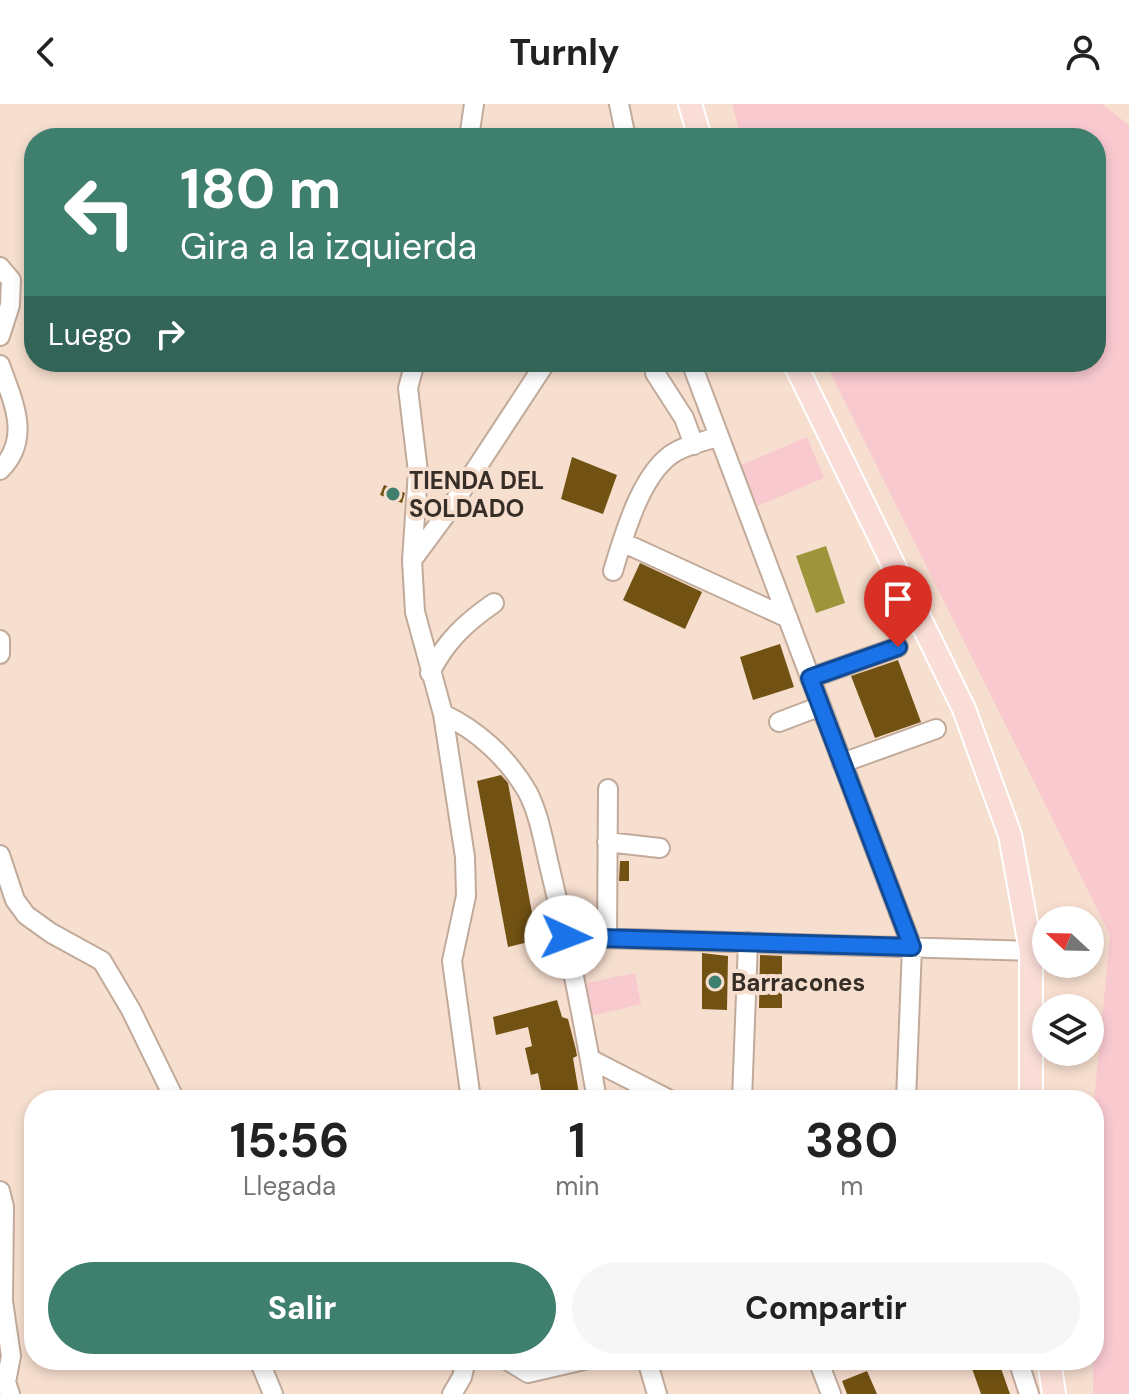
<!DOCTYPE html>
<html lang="es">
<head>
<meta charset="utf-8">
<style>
	:root { --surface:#fff; --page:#f6f6f6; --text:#222; --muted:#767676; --accent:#3f7f6e }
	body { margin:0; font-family:"DM Sans",sans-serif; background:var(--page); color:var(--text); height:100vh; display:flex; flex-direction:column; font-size:30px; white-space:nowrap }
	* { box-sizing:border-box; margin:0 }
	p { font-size:26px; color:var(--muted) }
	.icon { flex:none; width:44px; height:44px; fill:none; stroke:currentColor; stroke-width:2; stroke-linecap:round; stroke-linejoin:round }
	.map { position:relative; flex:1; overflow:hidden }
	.panel { position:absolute; left:24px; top:986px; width:1080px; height:280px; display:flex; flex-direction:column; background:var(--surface); border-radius:32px; box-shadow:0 4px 12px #0003 }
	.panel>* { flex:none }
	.banner { position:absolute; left:24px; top:24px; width:1082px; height:244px; border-radius:32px; box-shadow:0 4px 12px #0003; background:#3f7f6e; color:#fff; overflow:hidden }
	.needle { width:52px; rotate:292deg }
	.fabs { position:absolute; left:1032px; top:802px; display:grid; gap:16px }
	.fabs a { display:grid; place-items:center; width:72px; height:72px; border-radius:50%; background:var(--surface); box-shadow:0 4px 12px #0003; font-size:40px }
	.pin { position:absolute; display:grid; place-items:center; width:68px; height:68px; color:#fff; margin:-82px -34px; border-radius:50% 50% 50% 0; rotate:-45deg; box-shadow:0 0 8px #0007 }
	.pin .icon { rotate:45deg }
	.me { position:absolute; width:88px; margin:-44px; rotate:92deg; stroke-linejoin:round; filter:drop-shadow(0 0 6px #0008) }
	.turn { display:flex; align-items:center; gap:28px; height:168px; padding:0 24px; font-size:36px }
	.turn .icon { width:104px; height:104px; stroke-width:2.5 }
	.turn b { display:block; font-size:56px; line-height:68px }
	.then { display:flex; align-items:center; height:76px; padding:0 24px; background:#0003; gap:16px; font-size:30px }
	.eta { display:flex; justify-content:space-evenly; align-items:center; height:136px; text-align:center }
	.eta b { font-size:48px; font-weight:700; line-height:56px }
	.button { display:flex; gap:16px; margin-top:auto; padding:16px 24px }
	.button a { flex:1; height:92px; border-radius:48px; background:var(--accent); color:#fff; font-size:32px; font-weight:700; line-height:92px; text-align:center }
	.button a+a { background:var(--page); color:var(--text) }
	header { display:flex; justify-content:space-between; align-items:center; height:104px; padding:0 24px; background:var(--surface); font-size:36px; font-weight:700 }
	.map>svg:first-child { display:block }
	.green { fill:#f9c9d0 }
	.water { fill:#9e943c }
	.building { fill:#725212 }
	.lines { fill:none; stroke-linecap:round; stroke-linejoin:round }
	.minor-casing { stroke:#c1aa9a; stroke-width:22 }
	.major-casing { stroke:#fff; stroke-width:26 }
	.minor { stroke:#fff; stroke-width:18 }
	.major { stroke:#f9ddd6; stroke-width:22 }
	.route-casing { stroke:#114b97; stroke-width:20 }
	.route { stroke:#1a73e8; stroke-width:14 }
	.poi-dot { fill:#3f7f6e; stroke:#f7dfcf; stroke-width:3 }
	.labels { text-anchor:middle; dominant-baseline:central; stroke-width:8; stroke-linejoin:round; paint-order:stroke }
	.poi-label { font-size:24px; font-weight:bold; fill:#372e28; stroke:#f7dfcf; text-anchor:start }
</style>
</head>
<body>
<header><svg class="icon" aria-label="back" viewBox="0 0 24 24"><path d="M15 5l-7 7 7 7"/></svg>Turnly<svg class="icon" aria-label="person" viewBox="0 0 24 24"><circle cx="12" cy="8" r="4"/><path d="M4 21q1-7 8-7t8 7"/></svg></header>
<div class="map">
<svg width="1129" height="1290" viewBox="0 0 1129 1290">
	<rect width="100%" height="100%" fill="#f7dfcf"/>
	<path class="green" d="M732,0H1102L1129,21V1290H1093L1094,998L1110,831L825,258H1096V34H741Z
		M807,333L824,374L757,402L741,361Z
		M635,869L641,900L587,913L582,880Z"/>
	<path class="water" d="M826,442L845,499L816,509L796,452Z"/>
	<path class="building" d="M572,353L617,371L603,410L561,395Z
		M384,381L405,389L402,399L380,391Z
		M640,459L702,488L685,525L623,496Z
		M780,540L794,583L753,596L740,553Z
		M898,556L921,618L875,634L851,572Z
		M501,671L508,679L537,836L508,843L477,677Z
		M620,757H629V777H619Z
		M702,849L728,852L727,906L702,905Z
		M760,851L782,852V904H759Z
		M557,896L562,913L568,915L576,946L577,952L573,954L580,996H543L538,969L531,971L525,944L532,942L528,923L496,931L493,913Z
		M969,1256H998L1010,1290H981Z
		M867,1267L877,1290H847L842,1277Z"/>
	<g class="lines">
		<g class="minor-casing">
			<path id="minor" d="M619,0L626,34
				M469,34L474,0
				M0,163L11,176L10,201L0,232
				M415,258L408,284L418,368L412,456L415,508L443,610L465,753L466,792L452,857L471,996
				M691,258L912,843L906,996
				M0,261C13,297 32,335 0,366
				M655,269L684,314L694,341
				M622,438L788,514
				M413,455L447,409L546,258
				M613,467C624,431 642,365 677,347C690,340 706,337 719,332
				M0,536V550
				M430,569C445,538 465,519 494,499
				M810,574L898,543
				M443,610C477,626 507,653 527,687C540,711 544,742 551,769C569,844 584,920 597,996
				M779,618L821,602
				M842,659L936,625
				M607,738L660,744
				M0,751L15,796L26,811L51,829L102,857L131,906L175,996
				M566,833L1031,847
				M607,834L608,685
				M590,955L670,996
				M742,996L748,838
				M0,1087L4,1103L3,1197L11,1252L6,1278L10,1290
				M259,1256L273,1290
				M507,1256L528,1269L584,1256
				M647,1256L657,1290
				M818,1256L831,1290
				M1018,1256L1029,1290
				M452,1290L462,1273L466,1256"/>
		</g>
		<g class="major-casing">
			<path id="major" d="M690,0L700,34
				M794,258L964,605L1010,731L1031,847V996
				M1049,1256L1054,1290"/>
		</g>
		<use href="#minor" class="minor"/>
		<use href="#major" class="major"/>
	</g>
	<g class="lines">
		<g class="route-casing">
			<path id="route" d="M566,833L912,843L810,574L898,543"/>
		</g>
		<use href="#route" class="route"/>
	</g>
	<g class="poi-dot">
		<circle cx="393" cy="390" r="8"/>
		<circle cx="715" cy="878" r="8"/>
	</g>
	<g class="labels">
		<g class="poi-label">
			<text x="409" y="376">TIENDA DEL<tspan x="409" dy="28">SOLDADO</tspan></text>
			<text x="731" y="878">Barracones</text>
		</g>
	</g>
</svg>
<div class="fabs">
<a><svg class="needle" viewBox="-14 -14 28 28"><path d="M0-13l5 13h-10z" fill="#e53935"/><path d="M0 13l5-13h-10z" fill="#767676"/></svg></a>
<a><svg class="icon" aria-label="layers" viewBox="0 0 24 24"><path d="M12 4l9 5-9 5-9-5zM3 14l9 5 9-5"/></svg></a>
</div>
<div class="pin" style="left:898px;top:543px;background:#d93025"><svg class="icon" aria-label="arrive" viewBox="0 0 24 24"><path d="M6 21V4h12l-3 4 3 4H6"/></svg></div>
<svg class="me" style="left:566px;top:833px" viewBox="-20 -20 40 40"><circle r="19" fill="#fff"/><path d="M0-13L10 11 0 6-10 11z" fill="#1a73e8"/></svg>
<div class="banner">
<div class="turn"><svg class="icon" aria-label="left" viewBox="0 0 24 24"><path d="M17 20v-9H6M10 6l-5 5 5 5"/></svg><div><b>180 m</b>Gira a la izquierda</div></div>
<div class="then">Luego<svg class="icon" aria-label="right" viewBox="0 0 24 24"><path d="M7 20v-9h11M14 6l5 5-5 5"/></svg></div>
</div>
<section class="panel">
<div class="eta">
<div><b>15:56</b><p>Llegada</p></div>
<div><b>1</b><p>min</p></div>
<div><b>380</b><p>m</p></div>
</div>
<div class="button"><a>Salir</a><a>Compartir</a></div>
</section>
</div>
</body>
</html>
